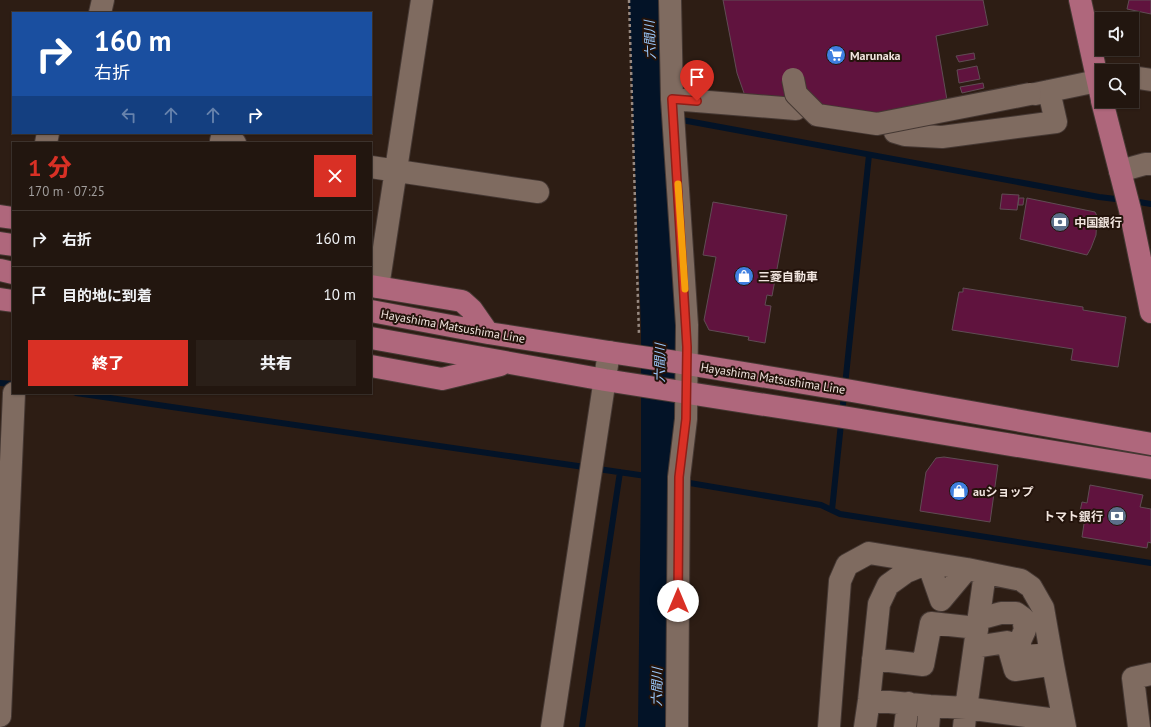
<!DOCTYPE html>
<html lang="ja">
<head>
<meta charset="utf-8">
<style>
	:root { --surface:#22160f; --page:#2a1f18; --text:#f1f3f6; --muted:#a29f9e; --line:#3f352f; --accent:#d93025 }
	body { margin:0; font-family:"PT Sans","Noto Sans JP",sans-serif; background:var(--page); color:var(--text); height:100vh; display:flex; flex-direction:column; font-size:15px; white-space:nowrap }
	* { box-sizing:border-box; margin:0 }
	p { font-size:13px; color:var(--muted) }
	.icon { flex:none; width:22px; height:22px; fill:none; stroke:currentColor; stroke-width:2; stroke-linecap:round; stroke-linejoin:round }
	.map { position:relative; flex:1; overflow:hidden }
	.details { position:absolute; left:12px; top:142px; width:360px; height:252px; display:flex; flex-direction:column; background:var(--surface); border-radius:0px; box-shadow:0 1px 3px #0004,0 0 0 1px var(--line) }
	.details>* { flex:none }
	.guide { position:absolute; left:12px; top:12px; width:360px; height:122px; border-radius:0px; box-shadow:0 1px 3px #0004,0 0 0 1px var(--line); background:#1a4fa0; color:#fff; overflow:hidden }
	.controls { position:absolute; left:1095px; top:12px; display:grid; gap:8px }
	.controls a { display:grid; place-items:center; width:44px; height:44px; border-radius:0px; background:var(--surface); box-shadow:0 1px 3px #0004,0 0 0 1px var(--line); font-size:20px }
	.pin { position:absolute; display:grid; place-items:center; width:34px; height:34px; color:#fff; margin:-41px -17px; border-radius:50% 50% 50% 0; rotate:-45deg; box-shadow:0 0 4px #0007 }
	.pin .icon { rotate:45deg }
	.me { position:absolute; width:44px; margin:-22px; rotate:0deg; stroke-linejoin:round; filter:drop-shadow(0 0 3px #0008) }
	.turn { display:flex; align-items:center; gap:14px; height:84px; padding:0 16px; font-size:18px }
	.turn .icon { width:52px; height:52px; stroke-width:2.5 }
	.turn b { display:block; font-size:28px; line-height:34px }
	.lanes { display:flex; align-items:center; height:38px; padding:0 16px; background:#0003; justify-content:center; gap:20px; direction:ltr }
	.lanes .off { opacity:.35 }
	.round { display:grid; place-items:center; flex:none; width:42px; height:42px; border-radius:0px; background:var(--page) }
	.headline { display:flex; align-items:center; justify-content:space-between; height:68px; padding:0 16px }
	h1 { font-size:24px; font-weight:800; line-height:30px; color:var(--accent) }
	.cta { display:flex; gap:8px; margin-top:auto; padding:8px 16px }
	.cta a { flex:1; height:46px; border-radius:0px; background:var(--accent); color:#fff; font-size:16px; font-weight:800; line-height:46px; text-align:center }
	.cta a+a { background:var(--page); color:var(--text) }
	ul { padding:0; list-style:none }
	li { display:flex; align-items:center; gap:12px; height:56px; padding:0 16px; border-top:1px solid var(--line) }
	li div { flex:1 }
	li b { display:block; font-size:15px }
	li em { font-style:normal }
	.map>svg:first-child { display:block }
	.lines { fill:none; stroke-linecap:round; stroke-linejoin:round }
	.stream { stroke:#031327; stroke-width:6 }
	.river { stroke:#031327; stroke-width:38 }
	.building { fill:#60133e; stroke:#604c54 }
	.minor-casing { stroke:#453833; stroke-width:24 }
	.major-casing { stroke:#453833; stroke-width:24 }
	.path { stroke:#978981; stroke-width:2.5; stroke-dasharray:3 3; stroke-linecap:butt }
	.minor { stroke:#7f6b60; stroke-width:22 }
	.major { stroke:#af677c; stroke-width:22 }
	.minor-bridge-casing { stroke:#453833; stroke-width:24; stroke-linecap:butt }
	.minor-bridge { stroke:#7f6b60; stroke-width:22 }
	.route-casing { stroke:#8d1f18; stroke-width:10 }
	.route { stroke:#d93025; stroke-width:7 }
	.slow { stroke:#f59e0b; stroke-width:7 }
	.labels { text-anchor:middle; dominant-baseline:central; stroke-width:4; stroke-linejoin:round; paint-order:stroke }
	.poi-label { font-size:12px; font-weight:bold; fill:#f1e5df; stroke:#23130b; text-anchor:start }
	.street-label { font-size:12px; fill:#f1e5df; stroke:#23130b }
	.water-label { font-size:13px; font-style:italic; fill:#9bc9fd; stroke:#23130b }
</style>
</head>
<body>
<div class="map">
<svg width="1151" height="727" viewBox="0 0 1151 727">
	<rect width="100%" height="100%" fill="#2d1d14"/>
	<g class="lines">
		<path class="stream" d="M682,120L1099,197L1124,200
			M652,122L663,121
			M1133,201L1151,204
			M0,383L13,384
			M76,393L660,478L821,505L840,514L1151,563
			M832,510L869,155
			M582,727L620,472"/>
		<path class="river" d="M648,0L652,122L660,326V478L657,727"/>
	</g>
	<path class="building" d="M723,0H983L988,25L936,36L947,100L1032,104L882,134L811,125L796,109L745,96L737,73Z
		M1129,0H1151V14L1127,9Z
		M974,53L975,59L959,62L956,56Z
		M977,66L980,79L959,83L957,70Z
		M983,83L984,88L962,93L960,87Z
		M1002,194L1019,195L1017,210L1000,209Z
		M1019,198H1024L1023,205H1018Z
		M1027,198L1095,212L1097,216L1096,235L1091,248L1087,255L1020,239Z
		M713,202L787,215L772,296L767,295L765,305L771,306L765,343L748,340L749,337L709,330L704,320L716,257L703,255Z
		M963,288L1083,307V310L1126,317L1118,367L1071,360L1073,349L952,330L959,292H963Z
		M944,457L998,465L990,522L920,511L926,472L936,458Z
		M1090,485L1143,495L1140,507L1151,509V543L1148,542L1147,548L1082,537L1085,517L1079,516L1082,502L1087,503Z"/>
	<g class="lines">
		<g class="minor-casing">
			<path id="minor" d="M670,0L672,99L687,325L686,419L679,477L677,727
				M100,13L103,0
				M1132,77L1151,80
				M1035,94L1102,80
				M672,99L796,109
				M895,132L905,135L942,137L1056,122L1049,91
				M223,133L221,141L235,143
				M46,143L48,133
				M371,167L538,192
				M1120,171L1145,164H1151
				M378,287L422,0
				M979,619L1001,613H1016L1023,618L1025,630L1020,641V651L1027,656L1051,654
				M975,647L1007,642L1015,670L1048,665
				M873,659L923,665L931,623L977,628
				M869,700L930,706L966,708L1064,721
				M0,716L14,393
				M552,727L609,352
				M829,727L840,581L847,565L869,553L967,569L1021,580L1031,587L1043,608L1053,665L1065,727
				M865,727L869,700L879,604L888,585L906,572L928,563L941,600L967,569
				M905,727L908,703
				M928,727L930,706
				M964,727L966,708L985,573
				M1139,727L1133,678L1151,674"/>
		</g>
		<g class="major-casing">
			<path id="major" d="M1080,0L1102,100
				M1102,101L1130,210L1151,312
				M0,216L13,218
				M0,243L13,245
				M0,270L13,273
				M371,286L462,301L472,310L488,333
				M0,299L13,301
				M371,311L488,333L609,352L676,362L852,391L1151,444
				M371,338L605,380L849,418L1151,468
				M371,366L442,379L500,365"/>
		</g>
		<path class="path" d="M629,0L639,335"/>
		<use href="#minor" class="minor"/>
		<use href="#major" class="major"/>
		<g class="minor-bridge-casing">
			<path id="minor-bridge" d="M793,79L796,94L817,115L877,124L1030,94"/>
		</g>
		<use href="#minor-bridge" class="minor-bridge"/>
	</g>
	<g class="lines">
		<g class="route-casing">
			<path id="route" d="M678,601L679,477L686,419L687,347L672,99L697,101"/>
		</g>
		<use href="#route" class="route"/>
		<path class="slow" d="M678,184L685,289"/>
	</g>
	<defs>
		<g id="supermarket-disc" transform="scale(1)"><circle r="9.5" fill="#3f7fe0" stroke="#23130b"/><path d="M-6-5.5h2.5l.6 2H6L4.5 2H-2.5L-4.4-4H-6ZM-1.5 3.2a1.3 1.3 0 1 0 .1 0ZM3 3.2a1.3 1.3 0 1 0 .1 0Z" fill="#fff"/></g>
		<g id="bank-disc" transform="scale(1)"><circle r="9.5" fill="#5c6f8a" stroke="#23130b"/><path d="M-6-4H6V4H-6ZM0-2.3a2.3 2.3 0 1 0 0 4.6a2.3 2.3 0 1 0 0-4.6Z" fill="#fff"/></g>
		<g id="shop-disc" transform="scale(1)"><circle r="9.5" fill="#3f7fe0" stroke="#23130b"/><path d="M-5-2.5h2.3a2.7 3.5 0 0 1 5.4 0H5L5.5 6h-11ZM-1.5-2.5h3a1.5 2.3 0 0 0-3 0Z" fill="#fff"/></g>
	</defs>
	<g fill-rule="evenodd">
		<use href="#supermarket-disc" x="836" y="55"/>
		<use href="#bank-disc" x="1060" y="222"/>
		<use href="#shop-disc" x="744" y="276"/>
		<use href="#shop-disc" x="959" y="491"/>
		<use href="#bank-disc" x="1117" y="516"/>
	</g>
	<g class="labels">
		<g class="poi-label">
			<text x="850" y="55">Marunaka</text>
			<text x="1074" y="222">中国銀行</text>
			<text x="758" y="276">三菱自動車</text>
			<text x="973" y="491">auショップ</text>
			<text x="1103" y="516" text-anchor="end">トマト銀行</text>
		</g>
		<g class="street-label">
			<text transform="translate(453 326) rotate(10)">Hayashima Matsushima Line</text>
			<text transform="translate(773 378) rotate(9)">Hayashima Matsushima Line</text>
		</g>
		<g class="water-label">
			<text transform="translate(650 40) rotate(-92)">六間川</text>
			<text transform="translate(660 363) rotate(-89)">六間川</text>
			<text transform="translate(657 687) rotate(-89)">六間川</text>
		</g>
	</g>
</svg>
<div class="controls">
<a><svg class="icon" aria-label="sound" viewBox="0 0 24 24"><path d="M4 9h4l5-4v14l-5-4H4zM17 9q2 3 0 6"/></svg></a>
<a><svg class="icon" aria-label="search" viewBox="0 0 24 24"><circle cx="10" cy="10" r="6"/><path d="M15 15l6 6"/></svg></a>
</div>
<div class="pin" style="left:697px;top:101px;background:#d93025"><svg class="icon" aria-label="arrive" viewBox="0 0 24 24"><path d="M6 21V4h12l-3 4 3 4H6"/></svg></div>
<svg class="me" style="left:678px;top:601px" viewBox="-20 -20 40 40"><circle r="19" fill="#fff"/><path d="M0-13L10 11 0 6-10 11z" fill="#d93025"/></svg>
<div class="guide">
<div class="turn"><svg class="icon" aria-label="right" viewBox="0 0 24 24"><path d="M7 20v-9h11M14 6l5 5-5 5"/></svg><div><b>160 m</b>右折</div></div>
<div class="lanes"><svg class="icon off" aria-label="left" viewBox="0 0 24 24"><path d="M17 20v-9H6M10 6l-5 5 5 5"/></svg><svg class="icon off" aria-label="ahead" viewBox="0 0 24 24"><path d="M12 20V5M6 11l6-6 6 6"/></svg><svg class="icon off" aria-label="ahead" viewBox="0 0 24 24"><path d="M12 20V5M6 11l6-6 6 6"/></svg><svg class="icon" aria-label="right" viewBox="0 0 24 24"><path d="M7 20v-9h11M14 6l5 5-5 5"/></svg></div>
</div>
<section class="details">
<div class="headline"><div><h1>1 分</h1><p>170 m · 07:25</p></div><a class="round" style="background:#d93025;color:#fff"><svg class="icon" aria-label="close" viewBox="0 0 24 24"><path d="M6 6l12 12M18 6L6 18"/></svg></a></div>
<ul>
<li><svg class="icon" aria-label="right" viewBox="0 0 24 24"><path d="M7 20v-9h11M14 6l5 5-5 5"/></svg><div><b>右折</b></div><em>160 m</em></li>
<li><svg class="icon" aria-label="arrive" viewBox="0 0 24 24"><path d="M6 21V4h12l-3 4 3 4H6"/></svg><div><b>目的地に到着</b></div><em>10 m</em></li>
</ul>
<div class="cta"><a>終了</a><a>共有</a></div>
</section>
</div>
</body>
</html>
